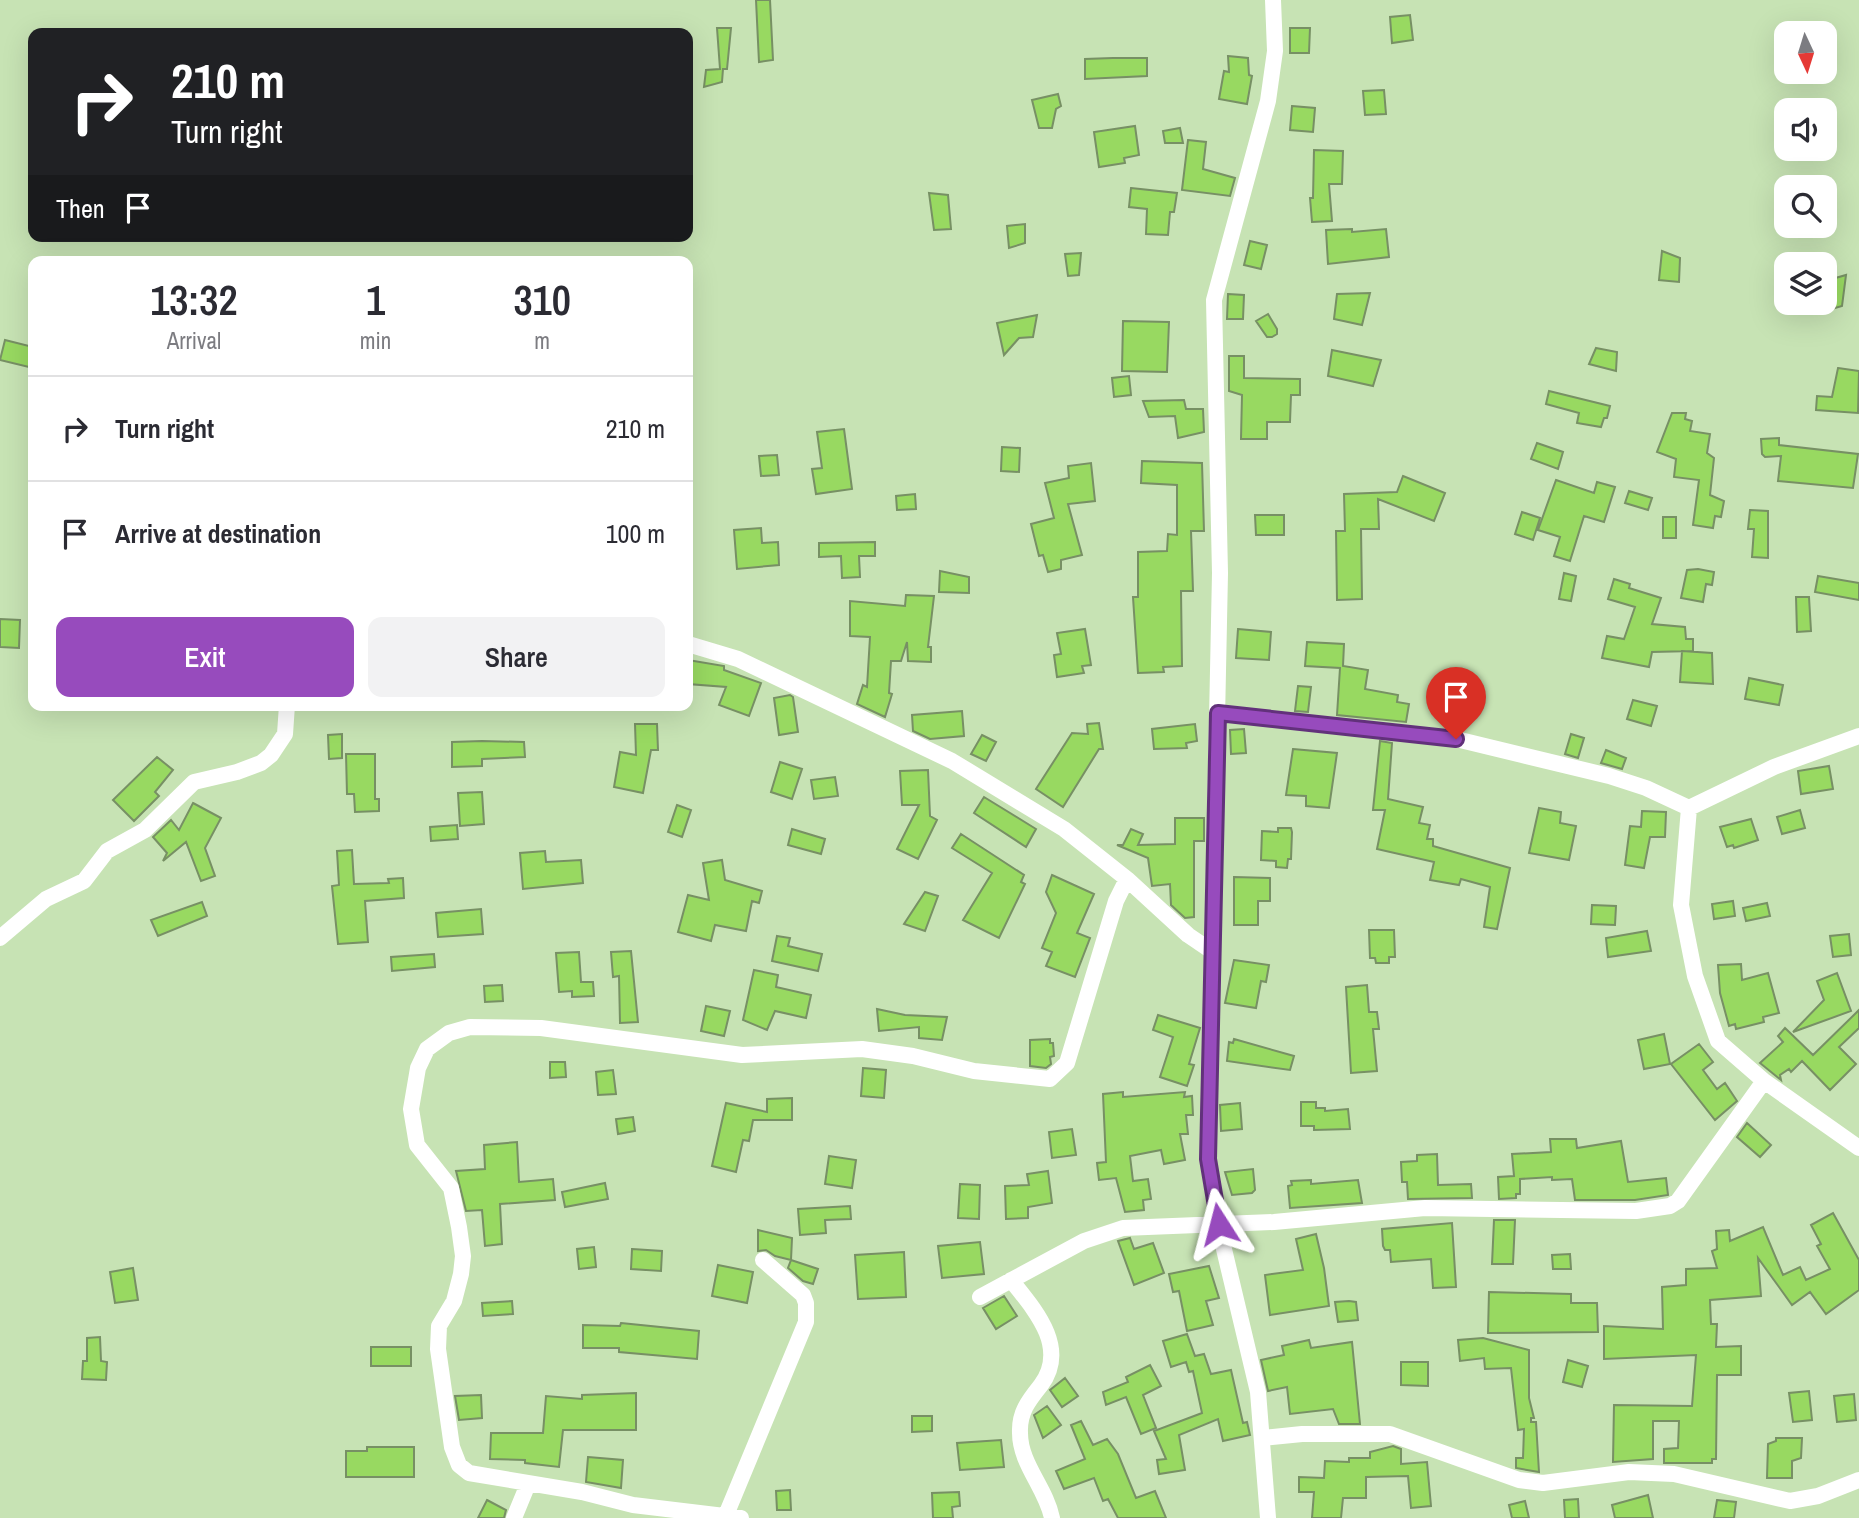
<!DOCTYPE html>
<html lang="en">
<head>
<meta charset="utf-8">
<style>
	:root { --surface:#fff; --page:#f2f2f3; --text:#2b2b33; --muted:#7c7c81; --line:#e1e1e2; --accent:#974bbd }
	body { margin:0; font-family:"Archivo Narrow",sans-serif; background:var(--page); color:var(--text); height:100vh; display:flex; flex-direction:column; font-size:26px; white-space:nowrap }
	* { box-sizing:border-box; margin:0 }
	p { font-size:23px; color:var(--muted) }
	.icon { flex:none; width:38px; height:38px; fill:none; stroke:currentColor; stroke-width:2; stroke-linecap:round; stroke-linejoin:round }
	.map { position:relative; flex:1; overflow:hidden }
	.drawer { position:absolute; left:28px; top:256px; width:665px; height:455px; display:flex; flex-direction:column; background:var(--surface); border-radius:14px; box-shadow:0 7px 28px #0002 }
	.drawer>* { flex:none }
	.banner { position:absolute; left:28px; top:28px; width:665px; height:214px; border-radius:14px; box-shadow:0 7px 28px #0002; background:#202124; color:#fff; overflow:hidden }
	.needle { width:46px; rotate:176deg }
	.controls { position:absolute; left:1774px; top:21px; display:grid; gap:14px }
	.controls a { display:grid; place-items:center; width:63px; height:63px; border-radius:14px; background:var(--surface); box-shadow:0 7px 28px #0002; font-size:35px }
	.pin { position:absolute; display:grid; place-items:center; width:60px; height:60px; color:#fff; margin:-72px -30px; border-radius:50% 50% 50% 0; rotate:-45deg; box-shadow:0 0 7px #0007 }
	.pin .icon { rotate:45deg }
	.me { position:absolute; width:77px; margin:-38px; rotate:351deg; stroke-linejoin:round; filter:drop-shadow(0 0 5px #0008) }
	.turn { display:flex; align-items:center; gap:24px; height:147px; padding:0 28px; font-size:32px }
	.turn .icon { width:91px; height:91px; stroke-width:2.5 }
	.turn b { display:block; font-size:49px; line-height:60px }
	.then { display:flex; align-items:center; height:66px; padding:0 28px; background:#0003; gap:14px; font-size:26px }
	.eta { display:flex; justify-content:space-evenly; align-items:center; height:119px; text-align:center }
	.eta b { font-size:42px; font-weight:600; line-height:49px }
	.action { display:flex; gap:14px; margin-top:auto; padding:14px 28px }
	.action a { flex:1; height:80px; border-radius:14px; background:var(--accent); color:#fff; font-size:28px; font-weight:600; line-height:80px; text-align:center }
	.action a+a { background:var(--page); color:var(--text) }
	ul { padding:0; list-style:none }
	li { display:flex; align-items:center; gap:21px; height:105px; padding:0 28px; border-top:2px solid var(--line) }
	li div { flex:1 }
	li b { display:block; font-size:26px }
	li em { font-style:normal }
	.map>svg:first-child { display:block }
	.building { fill:#98d961; stroke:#779064; stroke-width:2 }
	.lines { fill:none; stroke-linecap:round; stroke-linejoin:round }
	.minor { stroke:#fff; stroke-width:16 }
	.route-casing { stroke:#62317b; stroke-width:18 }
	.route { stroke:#974bbd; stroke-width:12 }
</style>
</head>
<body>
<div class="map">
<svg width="1859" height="1518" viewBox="0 0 1859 1518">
	<rect width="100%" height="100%" fill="#c7e3b4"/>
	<path class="building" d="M756,0H770L773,60L759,62Z
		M1410,15L1413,40L1392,43L1390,17Z
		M717,28H731L727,69H723L722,82L704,87L706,70L720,69Z
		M1290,28H1310L1309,53H1290Z
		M1228,56L1248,58L1249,75L1252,76L1247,104L1219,99L1224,71L1229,72Z
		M1113,58H1147V76L1085,79V59Z
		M1384,90L1386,114L1365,115L1363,91Z
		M1058,94L1061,106L1056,109L1052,128H1039L1032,100Z
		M1292,106L1315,108L1313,132L1290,130Z
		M1135,126L1139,155L1124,158L1125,163L1099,167L1094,132Z
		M1180,128L1183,143H1165L1163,131Z
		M1188,140L1206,142L1203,169L1235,178L1230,196L1182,190Z
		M1314,150L1343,151L1342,184H1329L1332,221L1312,222L1310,198H1313Z
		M1131,188L1177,193L1174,212H1170L1168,235L1146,234L1147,209L1129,207Z
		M929,193L948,195L951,229L934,230Z
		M1025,224V243L1009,248L1007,226Z
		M1352,229V232L1386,229L1389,257L1328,264L1326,230Z
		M1250,241L1267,245L1261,269L1244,265Z
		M1662,251L1680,258L1679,282L1659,280Z
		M1081,253L1079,275L1068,276L1065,254Z
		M1846,275L1842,306L1825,311V281Z
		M1370,293L1362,325L1334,319L1337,294Z
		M1228,294L1244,295L1243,319H1227Z
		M1268,314L1277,329V334L1272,337H1267L1256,321Z
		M1037,315L1033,337L1019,338L1004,355L997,323Z
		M1123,321L1169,322L1167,372L1122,371Z
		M5,340L33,347V368L0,360Z
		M1596,348L1617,352L1616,371L1589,364Z
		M1332,350L1381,360L1373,386L1328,376Z
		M1229,356H1244V378L1300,379V395H1291L1290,422H1267V439H1241L1242,395L1229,391Z
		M1838,368L1859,371L1858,413L1816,410L1817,396L1832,397Z
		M1129,376L1131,395L1114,397L1112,378Z
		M1549,391L1610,406L1607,418H1604L1601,427L1577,423L1579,413L1546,404Z
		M1184,400L1186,409H1203L1204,432L1178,438L1175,416L1149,417L1143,401Z
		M1672,413H1686L1685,419L1692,421L1690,431L1710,434L1707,453L1714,458L1710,495L1724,501L1721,517L1715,516L1713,528L1693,525L1699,480L1674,477L1676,459L1657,452Z
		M844,429L852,489L816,494L812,469L822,468L817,432Z
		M1779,438V445L1858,454L1853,488L1778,481L1781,456L1765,457L1762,454L1761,439Z
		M1537,443L1563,452L1558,469L1531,459Z
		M1002,447L1020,448L1019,472L1001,471Z
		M777,455L779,475L761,476L759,456Z
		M1142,461L1202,463L1204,531H1191L1193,591H1181L1182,666L1163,667L1164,672L1138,673L1133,597H1138V552L1167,551L1168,534L1177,535V485L1141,483Z
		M1091,463L1095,501L1068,504L1082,555L1061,560V569L1048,572L1043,555L1039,556L1031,524L1054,518L1045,483L1069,478L1068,466Z
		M1403,476L1445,493L1434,521L1378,499L1379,529H1361L1362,599L1337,600L1336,531H1345L1344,494L1397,492Z
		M1556,480L1594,493L1597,482L1615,487L1604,522L1584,516L1570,561L1554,556L1560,537L1538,530Z
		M1629,491L1652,498L1648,510L1625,503Z
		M915,494L916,509L897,510L896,496Z
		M1750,510L1768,511V558L1752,557L1754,529H1748Z
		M1522,512L1540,518L1533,540L1515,534Z
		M1255,515H1284V535H1256Z
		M1663,517H1676V538H1663Z
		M761,528L762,543L778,542L779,565L737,569L734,530Z
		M875,542V556H859L860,577L842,578L841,556L819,557V543Z
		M1698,569L1714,572L1712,585L1706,584L1703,602L1681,598L1687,570Z
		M940,571L969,577V593L939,592Z
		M1564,573L1576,576L1571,601L1559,599Z
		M1818,576L1859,583V600L1815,592Z
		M1614,579L1630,584L1629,588L1661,598L1652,624L1685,627L1686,639H1693V651L1652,652L1649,667L1602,658L1607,636L1624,639L1635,607L1608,599Z
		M906,595L934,596L928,647H931V662L908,661L907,642L901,661H891L889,693L892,694L885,717L857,704L863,685L867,687L870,637L850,636V601L905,606Z
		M1796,597H1809L1811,631L1797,632Z
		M0,619L20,620L19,648L0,647Z
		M1085,629L1091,665L1082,666L1084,673L1057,677L1054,655L1061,654L1057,633Z
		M1238,629L1271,632L1269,660L1236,658Z
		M1307,642L1344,644L1343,666L1368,670L1365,689L1398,695L1397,702L1409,704L1406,722L1337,715L1340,668L1305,666Z
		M1682,651L1712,653L1713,684L1680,682Z
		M688,660L724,666V670L761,683L749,716L719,705L726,687L688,684Z
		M1749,678L1783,685L1779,705L1745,699Z
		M1298,686L1311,687L1308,712L1295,711Z
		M790,695L793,697L798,732L779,735L774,698Z
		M1633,700L1657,706L1651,726L1627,719Z
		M962,711L964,736L930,739L913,731L912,715Z
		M1099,723L1103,749H1099L1063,807L1036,789L1072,733L1088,734L1087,724Z
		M635,724H657L658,750H651L643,793L614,787L620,752L636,755Z
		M1195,724L1197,741L1186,743L1187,748L1154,749L1152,729Z
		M1244,729L1246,753L1231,754L1230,730Z
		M342,734V758L329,759L328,735Z
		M1571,734L1584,738L1578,758L1565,754Z
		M982,735L996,742L986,761L971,754Z
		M482,741L524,742L525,757L482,759V766L452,767V742Z
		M1380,741L1392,743L1388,799L1423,807L1419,823L1430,825L1427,839H1433V846L1510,868L1497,929L1484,927L1490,887L1461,879L1459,885L1430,880L1434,862L1377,849L1385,810H1373Z
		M1293,749L1337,753L1329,808L1306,806V796L1286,795Z
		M1606,750L1626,758L1622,769L1601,763Z
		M346,754H375V799H379V811L355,812L354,794H347Z
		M157,757L173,770L155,792L159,796L134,821L113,800Z
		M780,762L802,769L792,799L771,792Z
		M1829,766L1833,789L1801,794L1798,771Z
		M928,770L930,816L937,820L918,859L897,849L919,805H902L900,771Z
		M835,777L838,796L814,799L811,780Z
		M482,792L484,824L460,826L458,793Z
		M984,797L1036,829L1026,847L974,813Z
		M193,803L221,818L205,848L215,876L201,881L186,842L163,861L167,853L153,837L171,820L179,830Z
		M677,805L691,810L682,837L668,832Z
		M1539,808L1561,812L1560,823L1576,826L1569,860L1529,853Z
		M1800,810L1805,828L1782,834L1777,817Z
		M1642,811L1666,812L1665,837H1650L1644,868L1625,865L1630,826L1641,827Z
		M1175,818H1204V841H1194V917L1185,918L1171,905L1170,884L1152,886L1148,858L1117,845H1123L1131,829L1143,834L1138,845L1175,844Z
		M1751,819L1758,840L1734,848L1733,845L1727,847L1720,827Z
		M457,825L458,839L431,841L430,827Z
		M1278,828H1291L1292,832L1291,859H1288L1287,868L1276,867V861L1261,860L1262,831L1278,832Z
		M792,829L825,839L821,854L788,845Z
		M961,834L1024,875L1021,882L1025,884L999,938L963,920L992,873L952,848Z
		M352,850L354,884L389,883L388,879L403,878L404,898L365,901L368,942L338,944L332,886L339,885L337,851Z
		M545,851L546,862L581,860L583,883L523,889L520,853Z
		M722,860L725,880L762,891L759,903L752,901L746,931L715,925L711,941L678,932L688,895L709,900L703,863Z
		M1052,875L1094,894L1077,933L1090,938L1075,977L1046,966L1052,952L1042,948L1056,913L1046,892Z
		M1234,877L1270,878V901H1258V925H1234Z
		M925,892L938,896L925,931L904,924Z
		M1733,901L1735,916L1714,919L1712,904Z
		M202,902L207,916L158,936L151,920Z
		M1767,903L1770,916L1746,921L1743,908Z
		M1592,905L1616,906L1615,925L1591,924Z
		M481,909L483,934L438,937L436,913Z
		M1369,930H1394L1395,957H1389V963H1376L1375,958H1370Z
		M1647,931L1651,951L1608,957L1606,938Z
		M1849,934L1851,955L1833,957L1830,936Z
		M777,936L790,938L788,946L822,954L818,971L772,961Z
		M631,951L638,1022L620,1023L619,976L613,977L611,952Z
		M579,952L581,982H593L594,996L572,997V991L559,992L556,953Z
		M434,954L435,967L392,971L391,957Z
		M1234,960L1269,965L1266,982L1261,981L1256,1008L1225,1003Z
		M1741,964L1742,980L1768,973L1779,1013L1763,1017L1764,1022L1736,1029L1735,1024L1729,1026L1720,993L1718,965Z
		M754,970L778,975L776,987L811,995L806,1018L775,1011L767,1030L743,1020Z
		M1837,973L1851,1011L1793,1032L1824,1000L1817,981Z
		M502,985L503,1001L485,1002L484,986Z
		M1367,985L1369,1012H1377L1379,1029H1373L1377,1071L1351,1073L1346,987Z
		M706,1006L730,1011L724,1036L701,1031Z
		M877,1009L905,1015L947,1017L942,1040L919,1038V1027L879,1031Z
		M1859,1010V1028L1839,1047L1856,1064L1830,1090L1802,1061L1791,1072L1789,1069L1780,1075L1781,1080L1760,1063L1783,1042L1778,1036L1785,1028L1813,1055Z
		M1158,1015L1200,1028L1189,1064L1194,1065L1187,1086L1160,1077L1173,1037L1153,1030Z
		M1664,1034L1670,1064L1644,1069L1638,1040Z
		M1050,1039V1043H1053L1054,1056L1050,1057L1051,1064L1046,1068L1030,1066V1040Z
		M1234,1039L1294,1056L1290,1070L1227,1061L1229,1042L1233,1043Z
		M1699,1044L1713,1062L1703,1070L1717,1089L1725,1083L1737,1101L1715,1120L1671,1064Z
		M550,1062H565L566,1077L550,1078Z
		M863,1068L886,1070L884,1098L861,1096Z
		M613,1070L616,1094L598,1095L596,1072Z
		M1123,1092V1097L1185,1092L1184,1097L1192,1096L1193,1115H1186L1188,1134H1180L1185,1160L1164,1164L1161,1150L1130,1156L1133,1181L1148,1179L1151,1199L1143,1200L1144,1210L1125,1212L1116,1178L1099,1180L1097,1163L1106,1162L1103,1094Z
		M792,1098V1120H753L749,1141L743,1140L736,1172L712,1166L726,1103L767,1112V1099Z
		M1301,1102H1316V1108H1325V1111L1348,1109L1350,1129L1314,1130V1126H1301Z
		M1240,1103L1242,1129L1221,1131L1220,1105Z
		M633,1117L635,1131L618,1134L616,1119Z
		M1747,1123L1771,1145L1760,1157L1737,1137Z
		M1072,1129L1076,1155L1052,1158L1049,1132Z
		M1550,1139H1576L1577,1148L1621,1141L1628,1182L1666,1178L1668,1195L1635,1200H1575L1572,1179L1552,1180V1177L1520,1179V1194H1516V1198L1499,1199L1498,1177L1514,1176L1512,1154L1551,1152Z
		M517,1142L519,1182L553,1179L555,1200L500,1204L502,1244L485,1246L482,1210L466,1211L456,1171L485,1169L484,1145Z
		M1437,1154L1438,1185L1471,1184L1472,1198L1408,1199L1407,1182H1402L1401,1162L1417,1161V1155Z
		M829,1156L856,1160L852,1188L825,1184Z
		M1253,1169L1255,1190L1252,1193L1232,1195L1225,1172Z
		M1048,1171L1052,1203L1028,1207V1218L1006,1219L1005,1186L1029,1185L1027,1174Z
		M1311,1180V1184L1358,1180L1362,1203L1290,1208L1288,1186L1292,1185L1291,1181Z
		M605,1183L608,1199L565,1207L562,1192Z
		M960,1184L980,1185L979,1219L958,1218Z
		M850,1206L851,1219L825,1220L826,1233L800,1235L798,1209Z
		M1833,1213L1859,1260V1290L1826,1314L1810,1292L1792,1305L1758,1258L1761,1296L1710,1300L1711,1324H1717L1716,1347L1741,1346V1375H1717L1716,1459H1712V1463H1664V1449L1678,1448L1679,1421H1653V1459L1613,1462L1614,1405L1692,1406L1696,1355L1604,1359V1326L1663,1329L1662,1287L1686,1285V1269L1717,1268L1712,1251L1717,1249L1716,1231L1729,1230L1730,1241L1763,1227L1783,1275L1800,1267L1806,1280L1830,1269L1817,1246L1821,1244L1811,1225Z
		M1494,1220H1515L1513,1264H1492Z
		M1452,1223L1456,1287L1433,1288L1431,1259L1391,1262L1390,1250H1385L1383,1246L1382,1229Z
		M758,1230L792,1238L791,1260L775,1256L766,1250L758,1251Z
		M1316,1234L1324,1268L1329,1306L1270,1315L1265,1275L1303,1270L1296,1239Z
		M1130,1238L1134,1249L1153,1243L1164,1273L1134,1285L1118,1241Z
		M980,1242L984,1274L942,1278L938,1246Z
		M594,1247L596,1267L579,1269L577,1249Z
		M632,1249L662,1251L661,1271L631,1269Z
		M904,1252L906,1297L858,1299L855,1255Z
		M1570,1254L1571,1269H1553L1552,1255Z
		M791,1260L818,1269L813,1284L803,1281L788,1268Z
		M718,1265L753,1272L747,1303L712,1296Z
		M1209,1266L1219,1298L1206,1301L1213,1325L1187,1331L1179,1291L1173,1292L1169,1274Z
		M133,1268L138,1300L115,1303L110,1272Z
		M1489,1292L1571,1294V1303H1597L1598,1332L1488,1333Z
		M1004,1296L1017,1316L996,1329L983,1308Z
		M512,1301L513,1314L483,1316L482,1303Z
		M1349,1301L1356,1302L1358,1320L1338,1322L1335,1302Z
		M621,1323L699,1331L697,1359L619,1352V1348H583V1325L620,1326Z
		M1187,1334L1195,1356L1204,1354L1211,1374L1231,1370L1243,1423L1247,1422L1250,1435L1223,1441L1218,1419L1179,1435L1185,1470L1159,1474L1157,1460L1166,1459L1154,1431L1202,1413L1193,1371L1189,1372L1186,1362L1171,1367L1163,1341Z
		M100,1337L101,1361L107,1362L106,1380L82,1379L83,1361H87V1338Z
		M1483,1338L1529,1350V1398L1534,1418H1531V1422H1536L1539,1472L1516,1468V1458H1523L1524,1429L1518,1430L1511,1368L1485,1369L1484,1358L1460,1361L1458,1340Z
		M1309,1340L1311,1348L1352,1342L1360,1424H1339L1333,1409L1290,1414L1287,1387L1268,1391L1261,1360L1284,1355L1282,1346Z
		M371,1347H411V1366H371Z
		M1568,1360L1588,1366L1582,1387L1563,1382Z
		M1401,1362H1428V1386L1401,1385Z
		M1150,1365L1161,1386L1143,1395L1156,1428L1141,1434L1126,1397L1106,1405L1103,1392L1128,1382L1126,1377Z
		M1065,1378L1078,1396L1062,1407L1050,1390Z
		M1809,1391L1812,1420L1793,1422L1789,1393Z
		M636,1393V1430H563L559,1467L525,1463V1460L490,1459L491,1433H543L546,1396L582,1399V1395Z
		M1854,1394L1856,1420L1837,1422L1834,1396Z
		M481,1395L482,1418L459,1420L455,1396Z
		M1047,1406L1061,1425L1043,1438L1034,1415Z
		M912,1416H932V1431L912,1432Z
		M1081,1421L1093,1445L1107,1439L1118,1454L1136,1498L1155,1491L1166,1518H1118L1108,1499L1103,1501L1094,1478L1064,1489L1056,1471L1085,1459L1071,1425Z
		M1776,1438H1802L1801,1458L1792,1461V1478H1767L1768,1444L1776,1441Z
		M1001,1440L1004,1467L960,1470L957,1443Z
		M1393,1446L1401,1449V1464L1427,1462L1431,1506L1411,1508L1408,1476L1366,1477V1498H1343L1341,1518H1312L1314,1492H1299V1477L1324,1478L1325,1461L1349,1462V1458H1370V1452Z
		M367,1447H414V1477H346V1451H367Z
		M588,1457L623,1460L621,1488L586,1482Z
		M790,1490L791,1510H777L776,1491Z
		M959,1492L960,1506L952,1507L953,1518H933L932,1493Z
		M1648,1495L1653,1518H1615L1612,1505Z
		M1578,1499L1579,1518H1565L1564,1500Z
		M487,1500L506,1510L504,1518H478Z
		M1717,1500L1736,1502L1734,1518H1714Z
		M1525,1501L1529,1518H1512L1509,1505Z"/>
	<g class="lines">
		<path class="minor" d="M688,644L738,659L952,761L1064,829L1127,879L1188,935L1213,952
			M1218,713L1456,739L1609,776L1646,788L1689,808L1774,767L1859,736
			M1689,808L1681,905L1695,976L1718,1041L1764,1081L1859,1148
			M0,938L46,899L84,881L107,851L145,830L194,782L237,772L261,763L271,755L285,734L287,705
			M1011,1280C1034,1309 1069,1347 1041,1385C1029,1400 1019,1412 1020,1433C1020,1464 1046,1488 1052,1518
			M980,1297L1084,1241L1123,1228L1274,1222L1425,1208L1636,1211L1670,1206L1678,1201L1764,1081
			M1263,1438L1302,1434H1390L1519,1480L1543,1483L1629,1472L1674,1474L1790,1501L1818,1496L1859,1480
			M726,1515L806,1322V1303L803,1295L763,1260
			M514,1518L528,1484
			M741,1518L633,1505L582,1492L469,1473L459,1465L452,1447L438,1349L439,1326L454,1301L461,1274L463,1256L459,1227L451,1188L417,1145L411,1109L418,1068L427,1049L449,1033L470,1027L541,1028L742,1055L862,1049L913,1056L974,1071L1050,1079L1067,1063L1116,901L1127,879
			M1268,1518L1258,1392L1218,1224L1208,1159L1220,573L1214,300L1268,101L1275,51L1273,0"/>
	</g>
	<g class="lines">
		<g class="route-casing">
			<path id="route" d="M1219,1224L1208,1159L1218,713L1456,739"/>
		</g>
		<use href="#route" class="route"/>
	</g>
</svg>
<div class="controls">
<a><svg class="needle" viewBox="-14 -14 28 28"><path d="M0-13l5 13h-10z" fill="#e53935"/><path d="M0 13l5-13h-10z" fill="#7c7c81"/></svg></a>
<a><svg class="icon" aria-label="sound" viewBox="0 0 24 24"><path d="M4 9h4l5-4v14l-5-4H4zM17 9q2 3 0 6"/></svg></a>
<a><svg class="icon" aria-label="search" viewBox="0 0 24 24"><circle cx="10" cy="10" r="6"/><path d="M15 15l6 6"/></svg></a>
<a><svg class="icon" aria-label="layers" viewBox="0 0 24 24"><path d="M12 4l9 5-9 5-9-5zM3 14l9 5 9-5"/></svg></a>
</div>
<div class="pin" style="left:1456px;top:739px;background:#d93025"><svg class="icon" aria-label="arrive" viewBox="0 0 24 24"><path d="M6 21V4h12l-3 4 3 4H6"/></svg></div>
<svg class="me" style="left:1219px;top:1224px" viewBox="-20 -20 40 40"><path d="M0-17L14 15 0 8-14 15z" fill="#974bbd" stroke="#fff" stroke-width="4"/></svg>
<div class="banner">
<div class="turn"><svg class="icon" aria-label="right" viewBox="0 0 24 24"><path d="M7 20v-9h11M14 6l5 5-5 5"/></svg><div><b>210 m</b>Turn right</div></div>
<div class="then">Then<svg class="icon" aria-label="arrive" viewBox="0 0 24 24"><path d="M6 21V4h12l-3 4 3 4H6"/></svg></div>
</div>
<section class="drawer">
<div class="eta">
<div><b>13:32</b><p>Arrival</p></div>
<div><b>1</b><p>min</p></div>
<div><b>310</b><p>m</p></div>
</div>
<ul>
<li><svg class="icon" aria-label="right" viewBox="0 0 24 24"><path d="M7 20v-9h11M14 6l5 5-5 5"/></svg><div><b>Turn right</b></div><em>210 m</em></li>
<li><svg class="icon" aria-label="arrive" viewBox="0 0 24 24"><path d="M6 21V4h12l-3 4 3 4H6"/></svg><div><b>Arrive at destination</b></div><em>100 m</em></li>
</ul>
<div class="action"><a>Exit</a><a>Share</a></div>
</section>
</div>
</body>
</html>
